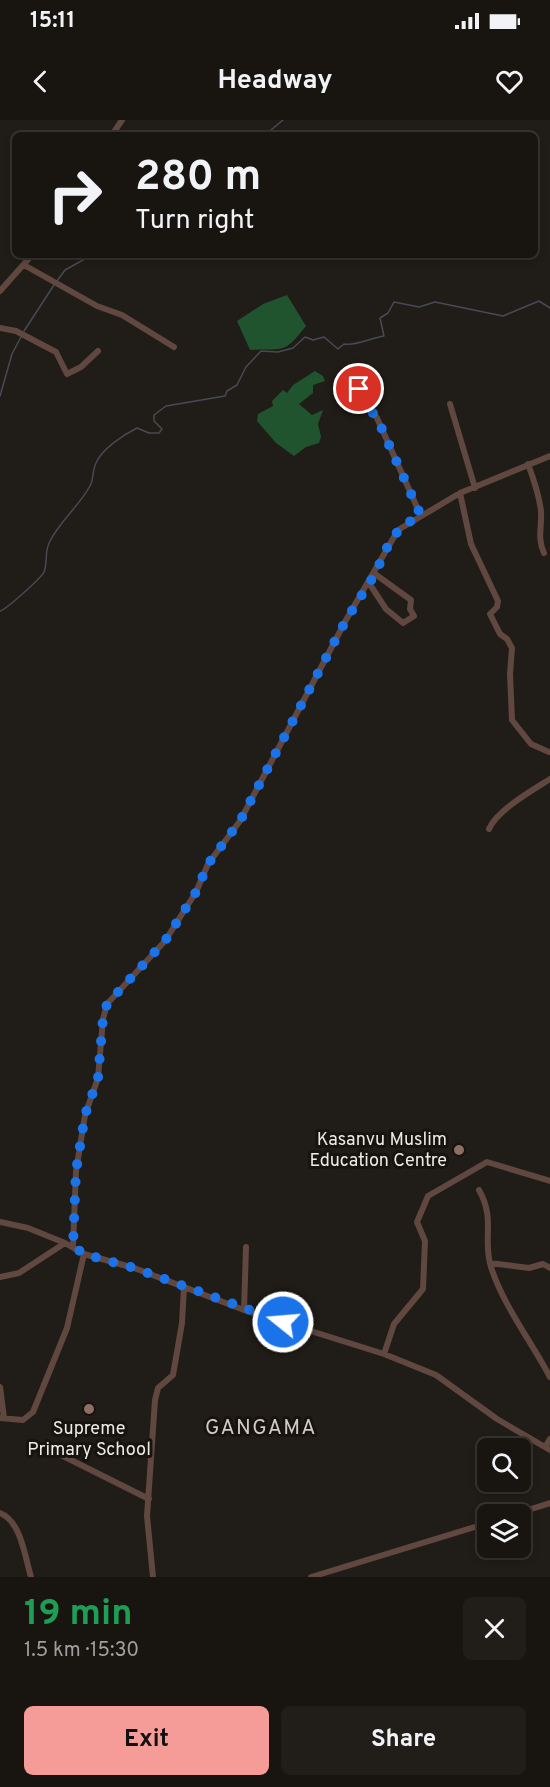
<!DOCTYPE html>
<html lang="en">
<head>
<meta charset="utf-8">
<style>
	:root { --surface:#181511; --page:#211e1a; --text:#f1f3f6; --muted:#9f9f9f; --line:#363431; --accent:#f59b98 }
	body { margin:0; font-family:Overpass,sans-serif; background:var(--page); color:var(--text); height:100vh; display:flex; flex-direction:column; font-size:22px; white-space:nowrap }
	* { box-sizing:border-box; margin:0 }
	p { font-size:20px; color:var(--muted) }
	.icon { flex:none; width:33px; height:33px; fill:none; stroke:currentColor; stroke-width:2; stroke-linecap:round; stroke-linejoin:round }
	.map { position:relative; height:1457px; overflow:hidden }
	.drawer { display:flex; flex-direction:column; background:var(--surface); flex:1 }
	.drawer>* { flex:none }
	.banner { position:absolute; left:12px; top:12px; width:526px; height:126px; border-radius:9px; box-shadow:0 3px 9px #0003,0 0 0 2px var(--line); background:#181511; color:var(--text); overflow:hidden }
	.buttons { position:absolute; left:477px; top:1318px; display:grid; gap:12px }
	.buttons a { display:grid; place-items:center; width:54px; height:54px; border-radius:9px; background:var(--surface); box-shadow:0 3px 9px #0003,0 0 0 2px var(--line); font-size:30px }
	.pin { position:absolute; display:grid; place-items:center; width:51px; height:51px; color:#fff; margin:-26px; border:3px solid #fff; border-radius:50%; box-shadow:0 2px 6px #0007 }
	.me { position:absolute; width:66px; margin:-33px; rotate:287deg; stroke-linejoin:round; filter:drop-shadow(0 0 4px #0008) }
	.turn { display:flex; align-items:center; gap:21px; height:126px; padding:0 24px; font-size:27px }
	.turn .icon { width:78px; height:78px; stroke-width:2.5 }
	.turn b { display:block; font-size:42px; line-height:51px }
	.round { display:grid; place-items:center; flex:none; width:63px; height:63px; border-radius:9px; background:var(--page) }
	.summary { display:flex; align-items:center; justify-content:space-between; height:102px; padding:0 24px }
	h1 { font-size:36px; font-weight:700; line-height:45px; color:#1e9e55 }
	.button { display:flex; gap:12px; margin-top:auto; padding:12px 24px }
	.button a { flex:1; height:69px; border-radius:9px; background:var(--accent); color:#111; font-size:24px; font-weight:700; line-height:69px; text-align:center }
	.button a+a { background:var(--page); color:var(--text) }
	.status { display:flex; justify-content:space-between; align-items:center; height:42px; padding:0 30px; background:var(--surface); direction:ltr }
	.status svg { height:16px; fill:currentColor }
	header { display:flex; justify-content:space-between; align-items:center; height:78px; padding:0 24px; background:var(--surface); font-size:27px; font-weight:700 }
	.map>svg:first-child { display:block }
	.forest { fill:#1f542f }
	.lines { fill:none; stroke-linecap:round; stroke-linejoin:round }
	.stream { stroke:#474a56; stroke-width:1.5 }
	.minor { stroke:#60473f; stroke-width:6 }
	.route { stroke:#1a73e8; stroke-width:10; stroke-dasharray:0 18 }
	.education-dot { fill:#8d6e63; stroke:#17130e; stroke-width:2 }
	.labels { text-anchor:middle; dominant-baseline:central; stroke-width:6; stroke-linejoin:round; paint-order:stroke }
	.poi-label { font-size:18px; fill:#edeae6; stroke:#17130e; text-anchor:end }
	.quarter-label { font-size:21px; letter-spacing:1.5px; fill:#d0cac3; stroke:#17130e }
</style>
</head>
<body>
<div class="status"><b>15:11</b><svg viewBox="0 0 49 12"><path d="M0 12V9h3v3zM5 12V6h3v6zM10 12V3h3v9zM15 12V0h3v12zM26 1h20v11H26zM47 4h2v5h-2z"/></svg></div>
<header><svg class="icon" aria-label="back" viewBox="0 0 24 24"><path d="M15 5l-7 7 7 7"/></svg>Headway<svg class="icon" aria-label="heart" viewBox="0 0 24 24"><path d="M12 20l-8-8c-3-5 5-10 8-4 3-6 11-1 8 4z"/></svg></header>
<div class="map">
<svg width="550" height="1457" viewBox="0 0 550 1457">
	<rect width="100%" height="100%" fill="#201c17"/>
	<path class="forest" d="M287,175L306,206C283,235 285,228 250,230L237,201L263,184Z
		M315,251L323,256L325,261L313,265V273L299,284L312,295L323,290L318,304L321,317L319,323L306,327L294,336L276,323L257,301L258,294L273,286L272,281L283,270L287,273L293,265Z"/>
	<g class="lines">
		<path class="stream" d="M265,15L283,0
			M57,161L65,150L92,135
			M24,211L54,165
			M0,276L12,234L22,215
			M0,491C7,489 41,458 44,452C48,442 44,432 50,421C61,400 79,386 90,366C94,359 92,351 96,343C102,329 123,315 137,308L149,313H159L162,309L154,301V295L166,286L225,276L227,271L237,265L246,247L261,231L278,232L293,228L305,217L313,220L324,217L338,229L344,224C358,226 370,218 384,216L380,198L388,193L394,182L419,187L435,182L503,196L539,181L550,188"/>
		<path class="minor" d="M112,15L122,0
			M24,145L97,186L122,195L174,227
			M0,171L32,135
			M0,208L16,211L56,232L67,254L81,247L98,231
			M359,269L363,281L377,298L421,396
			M450,284L475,368
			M528,344C534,360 539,374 541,391C542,407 537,418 544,433
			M460,373L471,424L498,481L497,487L490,494L500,514L507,519L512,528L510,554L512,600L531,624L549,632
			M369,463L386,489L403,503L414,496L410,489L411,480L375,454
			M489,709C497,690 533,670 550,659
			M479,1070C496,1100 482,1119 491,1147C503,1185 531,1221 550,1257
			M0,1102L28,1108L65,1123
			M73,1126L76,1051L85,995L98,958L103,899L107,884L165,821L196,772L208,744L240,701L346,500L398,410L460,373L550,336
			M490,1143L529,1148L543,1144L550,1148
			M0,1157L19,1153L65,1123L84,1134L134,1148L244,1190L384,1234L436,1255L497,1299L550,1330
			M244,1190L246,1127
			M384,1234L394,1204L423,1169L425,1121L417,1102L428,1076L487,1042L550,1061
			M0,1267L4,1298
			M0,1298L23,1300L33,1292L67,1208L84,1134
			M545,1327L550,1319
			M59,1334L149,1379
			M0,1393C21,1401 25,1437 31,1457
			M512,1395L550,1383
			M153,1457L147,1396L155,1280L158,1268L173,1255L182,1203L184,1167
			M311,1457L488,1403"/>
	</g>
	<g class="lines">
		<path class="route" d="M283,1202L134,1148L84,1134L73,1126L76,1051L85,995L98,958L103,898L107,884L165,821L196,772L208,744L240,701L346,500L375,454L390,421L403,405L421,396L377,298L363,281L359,269"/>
	</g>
	<g class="education-dot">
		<circle cx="459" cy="1030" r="6"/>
		<circle cx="89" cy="1289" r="6"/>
	</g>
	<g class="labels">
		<g class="poi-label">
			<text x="447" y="1020">Kasanvu Muslim<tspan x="447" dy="21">Education Centre</tspan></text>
			<text x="89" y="1309" text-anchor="middle">Supreme<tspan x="89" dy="21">Primary School</tspan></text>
		</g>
		<g class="quarter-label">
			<text x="261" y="1308">GANGAMA</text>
		</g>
	</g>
</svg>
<div class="buttons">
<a><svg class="icon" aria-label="search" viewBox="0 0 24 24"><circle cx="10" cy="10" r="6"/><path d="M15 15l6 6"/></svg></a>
<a><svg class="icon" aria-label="layers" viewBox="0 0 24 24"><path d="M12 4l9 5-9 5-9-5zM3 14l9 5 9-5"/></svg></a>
</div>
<div class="pin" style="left:359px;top:269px;background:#d93025"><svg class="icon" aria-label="arrive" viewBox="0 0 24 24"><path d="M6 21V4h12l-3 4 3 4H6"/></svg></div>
<svg class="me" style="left:283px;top:1202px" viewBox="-20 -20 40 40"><circle r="17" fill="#1a73e8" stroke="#fff" stroke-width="3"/><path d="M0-11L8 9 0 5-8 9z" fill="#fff"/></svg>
<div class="banner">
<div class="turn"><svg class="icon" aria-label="right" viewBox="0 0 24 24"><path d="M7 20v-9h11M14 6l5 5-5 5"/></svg><div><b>280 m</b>Turn right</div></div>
</div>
</div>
<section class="drawer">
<div class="summary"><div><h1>19 min</h1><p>1.5 km · 15:30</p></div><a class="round"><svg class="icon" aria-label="close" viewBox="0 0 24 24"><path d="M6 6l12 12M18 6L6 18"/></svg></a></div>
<div class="button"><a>Exit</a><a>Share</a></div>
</section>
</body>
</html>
